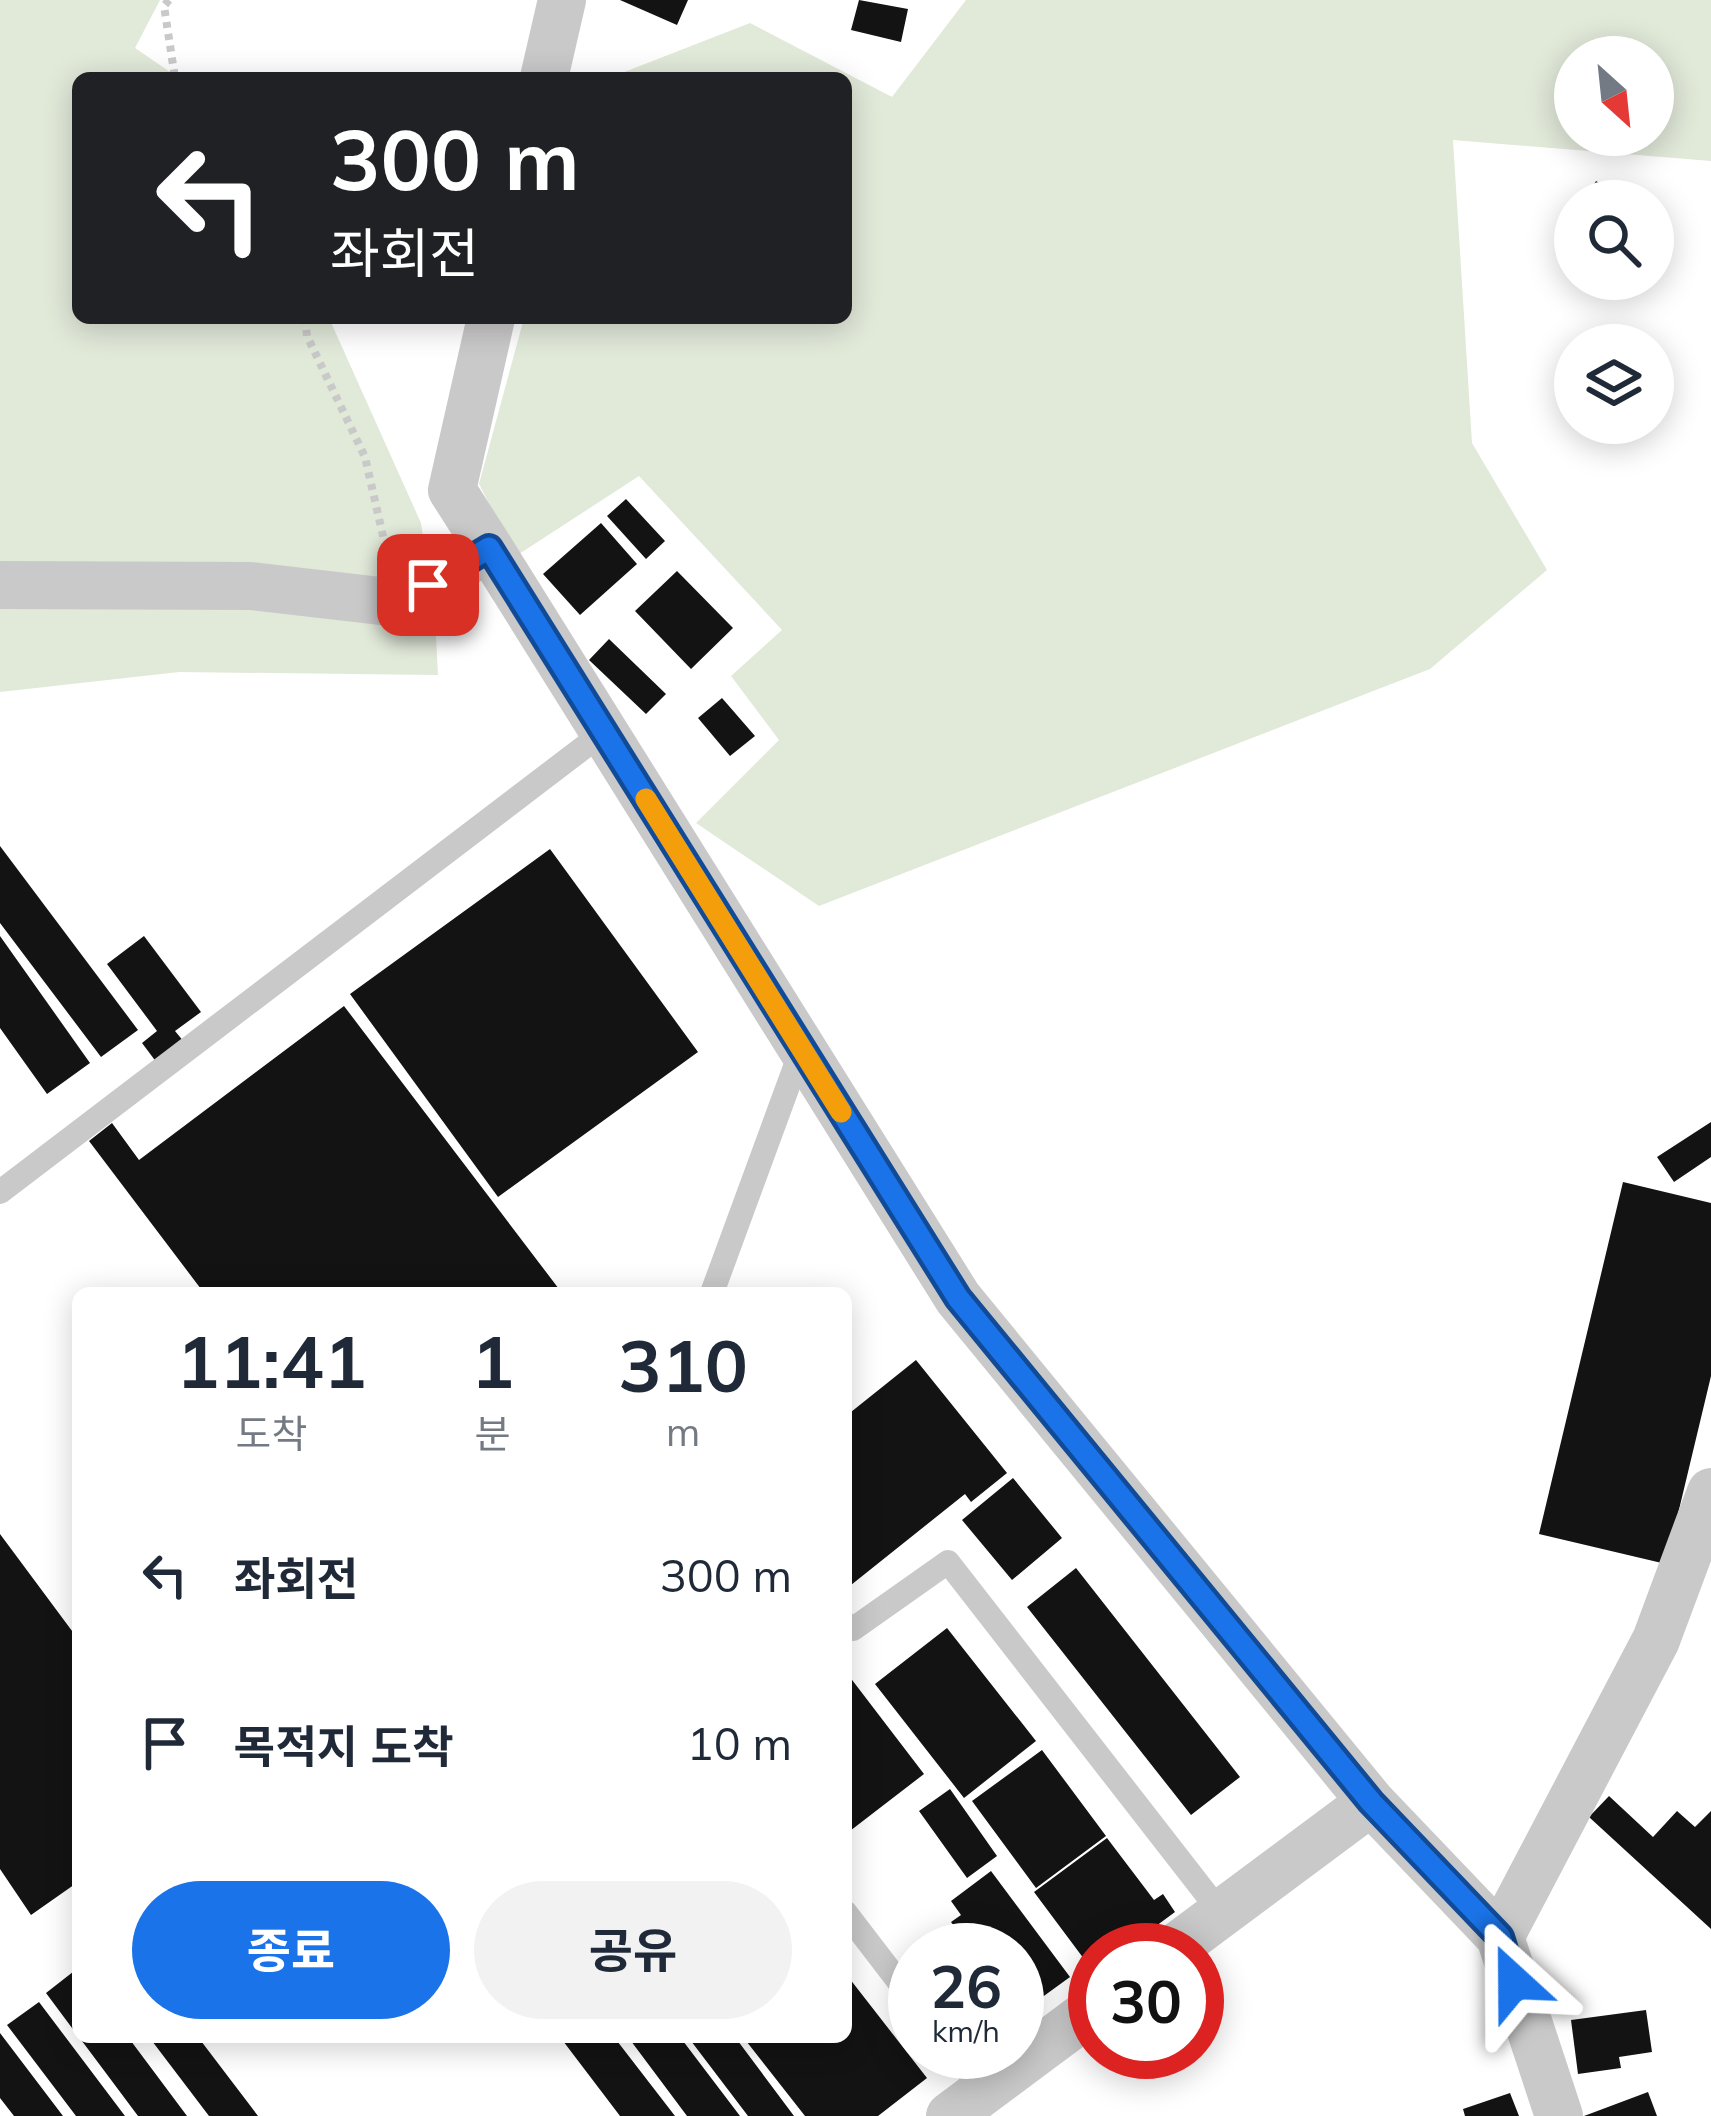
<!DOCTYPE html>
<html lang="ko">
<head>
<meta charset="utf-8">
<style>
	:root { --surface:#fff; --page:#f2f2f3; --text:#1f2937; --muted:#747a83; --accent:#1a73e8 }
	body { margin:0; font-family:Mulish,"Noto Sans KR",sans-serif; background:var(--page); color:var(--text); height:100vh; display:flex; flex-direction:column; font-size:45px; white-space:nowrap }
	* { box-sizing:border-box; margin:0 }
	p { font-size:39px; color:var(--muted) }
	.icon { flex:none; width:66px; height:66px; fill:none; stroke:currentColor; stroke-width:2; stroke-linecap:round; stroke-linejoin:round }
	.map { position:relative; flex:1; overflow:hidden }
	.side { position:absolute; left:72px; top:1287px; width:780px; height:756px; display:flex; flex-direction:column; background:var(--surface); border-radius:18px; box-shadow:0 6px 30px #0003 }
	.side>* { flex:none }
	.guide { position:absolute; left:72px; top:72px; width:780px; height:252px; border-radius:18px; box-shadow:0 6px 30px #0003; background:#202124; color:#fff; overflow:hidden }
	.needle { width:78px; rotate:153deg }
	.tools { position:absolute; left:1554px; top:36px; display:grid; gap:24px }
	.tools a { display:grid; place-items:center; width:120px; height:120px; border-radius:50%; background:var(--surface); box-shadow:0 6px 30px #0003; font-size:60px }
	.speed { position:absolute; left:888px; top:1923px; display:flex; gap:24px; font-size:60px; font-weight:700; text-align:center }
	.speed>* { display:grid; place-content:center; width:156px; height:156px; border-radius:50%; background:var(--surface); box-shadow:0 6px 30px #0003; line-height:1 }
	.speed small { font-size:30px; font-weight:400 }
	.speed .limit { border:18px solid #d22; background:#fff; color:#111 }
	.pin { position:absolute; display:grid; place-items:center; width:102px; height:102px; color:#fff; margin:-51px; border-radius:24px; box-shadow:0 6px 18px #0006 }
	.me { position:absolute; width:132px; margin:-66px; rotate:336deg; stroke-linejoin:round; filter:drop-shadow(0 0 9px #0008) }
	.turn { display:flex; align-items:center; gap:42px; height:252px; padding:0 60px; font-size:54px }
	.turn .icon { width:156px; height:156px; stroke-width:2.5 }
	.turn b { display:block; font-size:84px; line-height:102px }
	.eta { display:flex; justify-content:space-evenly; align-items:center; height:204px; text-align:center }
	.eta b { font-size:72px; font-weight:700; line-height:84px }
	.primary-button { display:flex; gap:24px; margin-top:auto; padding:24px 60px }
	.primary-button a { flex:1; height:138px; border-radius:72px; background:var(--accent); color:#fff; font-size:48px; font-weight:700; line-height:138px; text-align:center }
	.primary-button a+a { background:var(--page); color:var(--text) }
	ul { padding:0; list-style:none }
	li { display:flex; align-items:center; gap:36px; height:168px; padding:0 60px }
	li div { flex:1 }
	li b { display:block; font-size:45px }
	li em { font-style:normal }
	.map>svg:first-child { display:block }
	.green { fill:#e1e9d9; fill-rule:evenodd }
	.building { fill:#131313 }
	.lines { fill:none; stroke-linecap:round; stroke-linejoin:round }
	.path { stroke:#c9c9c9; stroke-width:8; stroke-dasharray:6 6; stroke-linecap:butt }
	.lane { stroke:#c9c9c9; stroke-width:24 }
	.street { stroke:#c9c9c9; stroke-width:48 }
	.route-casing { stroke:#114b97; stroke-width:30 }
	.route { stroke:#1a73e8; stroke-width:21 }
	.slow { stroke:#f59e0b; stroke-width:21 }
</style>
</head>
<body>
<div class="map">
<svg width="1711" height="2116" viewBox="0 0 1711 2116">
	<rect width="100%" height="100%" fill="#fff"/>
	<path class="green" d="M0,0H160L135,48L179,78H78V318H329L421,523L435,618L438,675L179,672L0,692Z
		M966,0H1711V161L1453,140L1472,443L1547,570L1430,669L819,906L696,823L779,740L731,676L782,630L639,476L516,556L479,484L524,318H846V78H609L750,23L892,97ZM1575,57H1653V135H1575Z"/>
	<path class="building" d="M620,0H688L677,25Z
		M859,0L908,9L901,42L851,30Z
		M1596,181L1619,195L1616,201H1584Z
		M626,499L665,541L646,559L607,516Z
		M601,523L637,564L580,615L543,574Z
		M677,571L733,628L691,669L635,611Z
		M609,639L666,694L646,714L589,660Z
		M722,698L755,736L730,756L698,718Z
		M0,846L138,1030L101,1057L0,923Z
		M550,849L698,1052L498,1197L350,994Z
		M0,936L90,1063L47,1094L0,1028Z
		M144,936L201,1012L175,1031L185,1043L157,1063L142,1043L157,1031L107,964Z
		M344,1006L562,1293H204L89,1141L112,1123L139,1160Z
		M1711,1122V1157L1674,1182L1657,1157Z
		M1623,1182L1711,1203V1376L1666,1564L1539,1534Z
		M916,1360L1007,1473L971,1502L965,1494L846,1589V1416Z
		M1013,1478L1062,1538L1012,1580L962,1520Z
		M0,1534L78,1639V1882L31,1915L0,1869Z
		M1076,1568L1240,1777L1191,1815L1027,1607Z
		M947,1628L1036,1741L964,1798L875,1684Z
		M846,1672L924,1774L846,1834Z
		M1042,1750L1106,1836L1036,1888L972,1801Z
		M950,1789L997,1856L967,1878L919,1811Z
		M1609,1796L1653,1837L1677,1811L1695,1827L1711,1811V1929L1589,1817Z
		M1107,1838L1154,1900L1163,1894L1175,1912L1137,1940L1130,1932L1105,1950H1095V1957L1087,1963L1034,1892Z
		M991,1871L1070,1977L1019,2014L1017,1950H972L951,1922L961,1915L951,1901Z
		M78,1968V2036L46,1993Z
		M846,1974L927,2078L878,2116H805L743,2037H846Z
		M39,2002L125,2116H76L7,2025Z
		M1646,2010L1652,2052L1619,2057L1621,2068L1578,2074L1571,2020Z
		M0,2033L63,2116H14L0,2098Z
		M79,2037H128L187,2116H138Z
		M149,2037H198L258,2116H209Z
		M560,2037H614L675,2116H620Z
		M628,2037H680L740,2116H687Z
		M688,2037H735L794,2116H748Z
		M1648,2092L1657,2116H1584Z
		M1510,2093L1519,2116H1465L1463,2109Z"/>
	<g class="lines">
		<path class="path" d="M169,0L164,6L175,78
			M305,318L307,336L365,457L388,558"/>
		<path class="lane" d="M0,1192L604,732
			M712,1293L802,1048
			M846,1624L853,1629L948,1562L1221,1913
			M846,1913L915,2003
			M953,2052L983,2091"/>
		<path class="street" d="M544,78L562,0
			M491,318L452,490L489,548L958,1298L1371,1802L1500,1937
			M0,585L251,586L398,603L489,548
			M1172,1950L1371,1802
			M950,2116L1095,2008
			M1559,2116L1500,1937L1656,1640L1711,1492"/>
	</g>
	<g class="lines">
		<g class="route-casing">
			<path id="route" d="M428,585L489,548L958,1298L1371,1802L1500,1937L1514,1982"/>
		</g>
		<use href="#route" class="route"/>
		<path class="slow" d="M646,799L841,1112"/>
	</g>
</svg>
<div class="tools">
<a><svg class="needle" viewBox="-14 -14 28 28"><path d="M0-13l5 13h-10z" fill="#e53935"/><path d="M0 13l5-13h-10z" fill="#747a83"/></svg></a>
<a><svg class="icon" aria-label="search" viewBox="0 0 24 24"><circle cx="10" cy="10" r="6"/><path d="M15 15l6 6"/></svg></a>
<a><svg class="icon" aria-label="layers" viewBox="0 0 24 24"><path d="M12 4l9 5-9 5-9-5zM3 14l9 5 9-5"/></svg></a>
</div>
<div class="speed"><div>26<small>km/h</small></div><div class="limit">30</div></div>
<div class="pin" style="left:428px;top:585px;background:#d93025"><svg class="icon" aria-label="arrive" viewBox="0 0 24 24"><path d="M6 21V4h12l-3 4 3 4H6"/></svg></div>
<svg class="me" style="left:1514px;top:1982px" viewBox="-20 -20 40 40"><path d="M0-17L14 15 0 8-14 15z" fill="#1a73e8" stroke="#fff" stroke-width="4"/></svg>
<div class="guide">
<div class="turn"><svg class="icon" aria-label="left" viewBox="0 0 24 24"><path d="M17 20v-9H6M10 6l-5 5 5 5"/></svg><div><b>300 m</b>좌회전</div></div>
</div>
<section class="side">
<div class="eta">
<div><b>11:41</b><p>도착</p></div>
<div><b>1</b><p>분</p></div>
<div><b>310</b><p>m</p></div>
</div>
<ul>
<li><svg class="icon" aria-label="left" viewBox="0 0 24 24"><path d="M17 20v-9H6M10 6l-5 5 5 5"/></svg><div><b>좌회전</b></div><em>300 m</em></li>
<li><svg class="icon" aria-label="arrive" viewBox="0 0 24 24"><path d="M6 21V4h12l-3 4 3 4H6"/></svg><div><b>목적지 도착</b></div><em>10 m</em></li>
</ul>
<div class="primary-button"><a>종료</a><a>공유</a></div>
</section>
</div>
</body>
</html>
